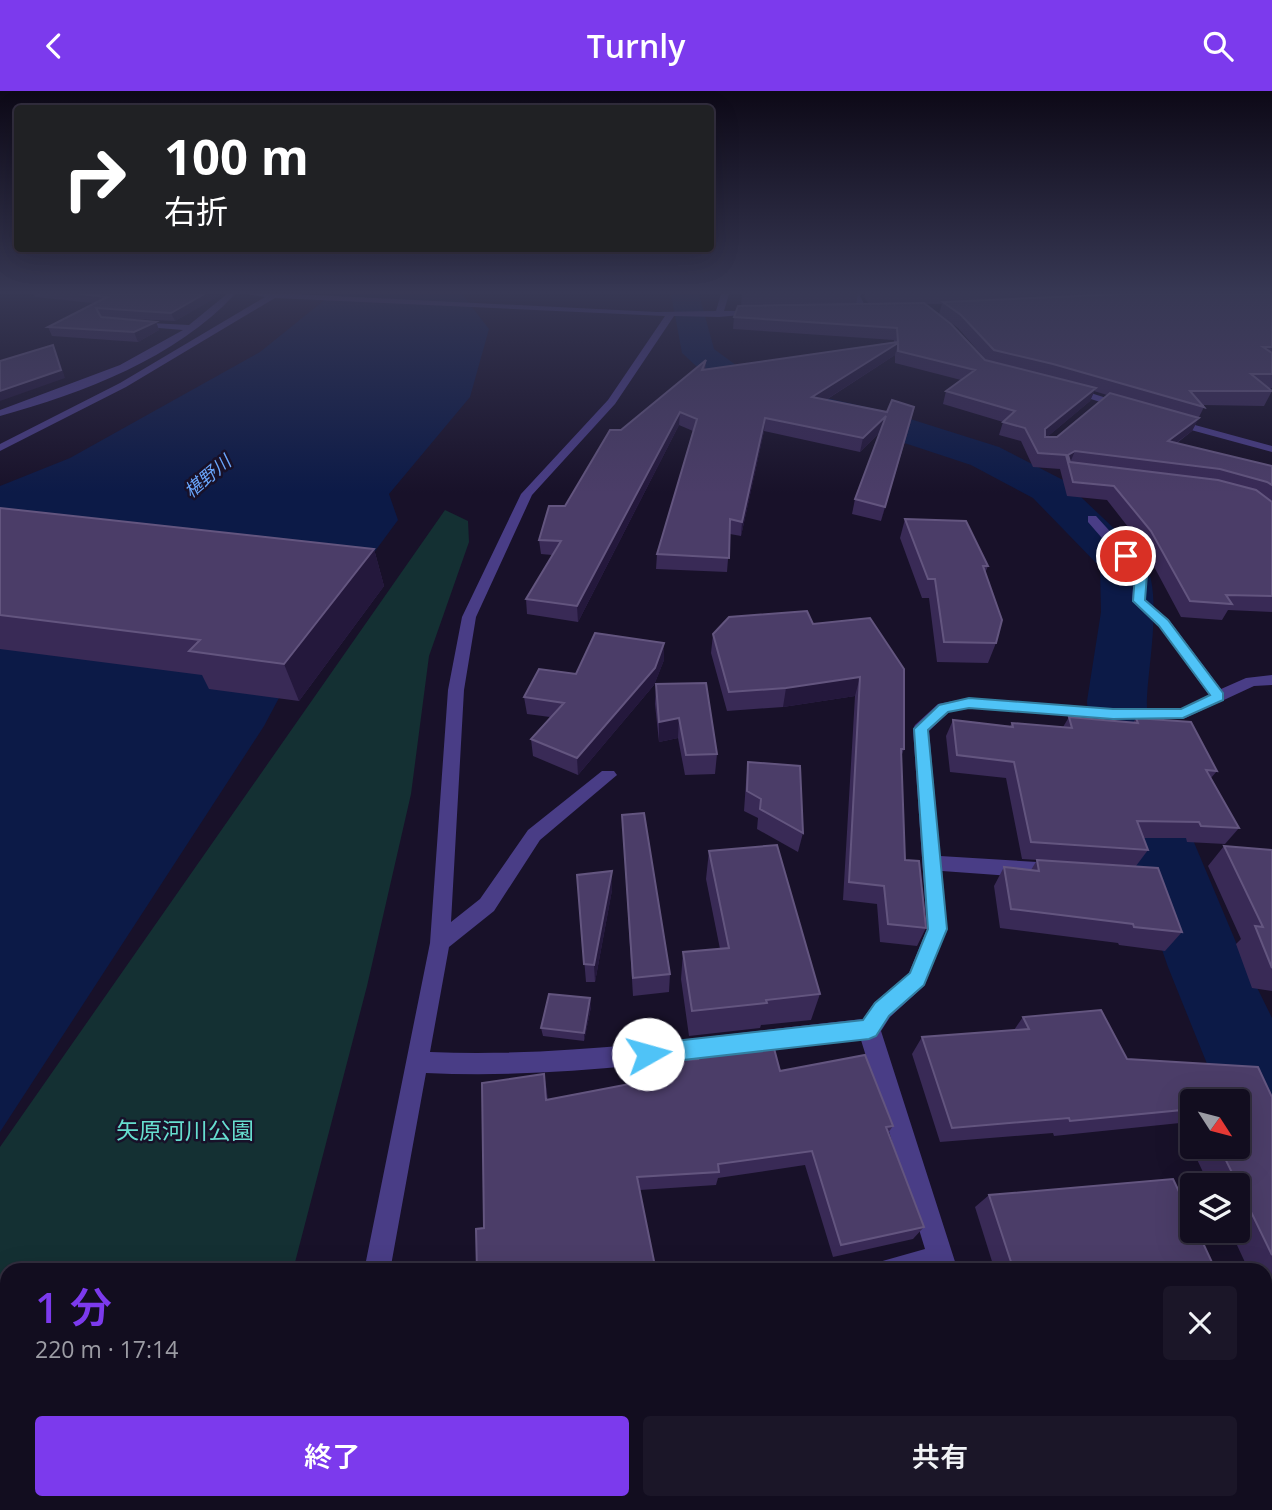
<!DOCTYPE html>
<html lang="ja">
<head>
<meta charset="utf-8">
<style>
	:root { --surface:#120d1f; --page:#1b1628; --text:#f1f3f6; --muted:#9c9ca4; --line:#312d3d; --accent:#7c3aed }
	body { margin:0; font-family:"Open Sans","Noto Sans JP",sans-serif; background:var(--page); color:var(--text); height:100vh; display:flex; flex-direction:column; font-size:26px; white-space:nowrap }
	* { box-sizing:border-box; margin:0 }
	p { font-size:23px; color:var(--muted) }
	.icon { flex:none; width:38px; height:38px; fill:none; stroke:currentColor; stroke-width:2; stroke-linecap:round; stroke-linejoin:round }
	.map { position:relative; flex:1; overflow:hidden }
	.sheet { position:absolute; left:0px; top:1172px; width:1272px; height:247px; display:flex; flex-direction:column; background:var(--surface); border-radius:21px 21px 0 0; box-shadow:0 7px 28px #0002,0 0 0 2px var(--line) }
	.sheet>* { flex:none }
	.banner { position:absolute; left:14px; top:14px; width:700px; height:147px; border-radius:7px; box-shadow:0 7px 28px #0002,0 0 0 2px var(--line); background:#202124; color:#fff; overflow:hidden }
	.needle { width:46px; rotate:126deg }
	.fabs { position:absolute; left:1180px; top:998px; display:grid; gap:14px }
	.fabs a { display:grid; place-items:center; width:70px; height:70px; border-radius:7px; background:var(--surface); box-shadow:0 7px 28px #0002,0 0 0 2px var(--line); font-size:35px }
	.pin { position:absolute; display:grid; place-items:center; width:60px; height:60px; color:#fff; margin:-30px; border:4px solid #fff; border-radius:50%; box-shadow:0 2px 7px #0007 }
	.me { position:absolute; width:77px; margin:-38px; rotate:83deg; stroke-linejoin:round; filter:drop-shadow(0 0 5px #0008) }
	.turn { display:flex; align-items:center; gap:24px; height:147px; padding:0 35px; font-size:32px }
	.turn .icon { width:91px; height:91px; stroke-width:2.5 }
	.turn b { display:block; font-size:49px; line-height:60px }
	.round { display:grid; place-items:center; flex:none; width:74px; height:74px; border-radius:7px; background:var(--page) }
	.headline { display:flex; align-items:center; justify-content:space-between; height:119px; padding:0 35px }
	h1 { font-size:42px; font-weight:600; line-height:52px; color:var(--accent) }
	.primary-button { display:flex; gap:14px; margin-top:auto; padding:14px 35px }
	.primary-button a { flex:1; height:80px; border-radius:7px; background:var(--accent); color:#fff; font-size:28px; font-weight:600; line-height:80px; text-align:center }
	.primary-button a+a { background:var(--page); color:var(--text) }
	header { display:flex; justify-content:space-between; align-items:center; height:91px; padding:0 35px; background:var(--accent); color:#fff; font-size:32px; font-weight:600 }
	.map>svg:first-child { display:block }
	.green { fill:#143033 }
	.water { fill:#0c1a47 }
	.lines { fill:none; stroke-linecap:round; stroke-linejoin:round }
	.river { fill:#0c1a47; fill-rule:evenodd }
	.minor { fill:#493d86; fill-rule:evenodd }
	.wall { fill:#392a56; fill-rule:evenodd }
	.shaded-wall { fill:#24183c }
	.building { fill:#4b3d68; stroke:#63557f; stroke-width:2 }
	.route { fill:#4fc3f7; stroke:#337fa1; stroke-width:2 }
	.labels { text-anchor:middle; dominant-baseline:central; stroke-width:5; stroke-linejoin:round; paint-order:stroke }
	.far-water-label { font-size:18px; font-style:italic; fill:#6aa6fc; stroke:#181129 }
	.near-park-label { font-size:23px; fill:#66decf; stroke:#181129 }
</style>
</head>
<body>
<header><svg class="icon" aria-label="back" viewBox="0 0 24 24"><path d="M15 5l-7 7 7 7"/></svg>Turnly<svg class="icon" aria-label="search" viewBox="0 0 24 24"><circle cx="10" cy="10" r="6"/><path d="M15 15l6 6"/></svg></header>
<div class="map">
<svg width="1272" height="1419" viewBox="0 0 1272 1419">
	<rect width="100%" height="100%" fill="#181129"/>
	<path class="green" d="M445,419L468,430L469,451L429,565L411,703L367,895L293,1179L7,1180V1412H256L255,1419H0V1056Z"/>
	<path class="water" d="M332,203H462L489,238L470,306L389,403L398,429L311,547L264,635L0,1041V395L70,367L260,261Z"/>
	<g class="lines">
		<path class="river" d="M671,203H699L714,258L748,283L769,294L888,321L999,356L1063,389L1141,463C1164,496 1149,567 1147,606C1146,620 1149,635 1151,649L1243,868L1272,927V1068L1240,1055L1237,1047V1010H1222L1168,876L1089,649L1087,610L1101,521L1100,476L1033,407L971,374L862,338L744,310L722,299L682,262Z"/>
		<path class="minor" d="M227,203H235C176,267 83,302 0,325V319L120,274L183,239L134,235L131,231L189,234Z
			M246,203H295L657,221L716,220L721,203H729L724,220H757L761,222L719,226L674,225L615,313L532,404L476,526L464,599L451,831L480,808L528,739L602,680H614L617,684L540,749L494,820L449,856L430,961C576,967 719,943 863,928L874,912L909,882L927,838L913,638L915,634L938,613L969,607L1113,618H1181L1209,604L1159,535L1132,510L1134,484L1088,431V425H1096L1146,480V509L1169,529L1221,598L1246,587L1272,584V594L1254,595L1183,628H1113L969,617L949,621L929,640L940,765L1054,772L1061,775L1063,780L1061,785L1054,788L942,780L947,838L924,895L890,926L881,940L958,1180H875L879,1171L925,1158L861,949C716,964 573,989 426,982L390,1180H364L430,852L448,599L462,526L521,403L608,309L665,225L275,207L126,296L0,360V353L120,292L265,206Z
			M854,203H862L860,205L869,222H863L852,205Z
			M1069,295L1125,313L1127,315L1122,318L1066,300V296Z
			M1173,328L1272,355V361L1169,333L1168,331Z
			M329,1412H361V1419H329Z
			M720,1412H752L753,1419H721Z
			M1001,1412H1033L1035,1419H1003Z"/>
	</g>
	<path class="wall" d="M34,203H222L175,230L110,227L156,231L159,239L138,251L52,245L48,236L93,212L36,206Z
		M742,203H858L856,213H869L864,206L865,203H1272V297H1268L1272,300L1264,315L1203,314L1204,316L1192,340L1177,352L1272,375V521L1228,519L1222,529L1181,526L1143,455L1107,409L1067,405L1060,378L1033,376L1021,350L999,344L1003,331L943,313L946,300L961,289L895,272V264L826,309L911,330L881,430L852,423L855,408L880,341L860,361L764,340L741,445L730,443L727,481L656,478L657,463L693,340L679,334L578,531L527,523L526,508L552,464L541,463L539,449L621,339L706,269L705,279L894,251V249L733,238L734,226L741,215ZM926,213H942L939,223L958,237L986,269ZM1094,300L1107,304L1057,346H1047L1090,310Z
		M0,417L374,458L384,495L299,610L209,598L202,584L0,558Z
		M905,428L988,475L985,482L996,552L988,572L937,571L929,507H922L900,447Z
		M870,527L904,658L901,666L905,769L926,837L917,855L880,851L877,813L843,809L855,605L783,616L727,620L711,562L713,543Z
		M664,569L654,594L578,684L533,665L531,648L550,626L527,623L524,606L576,583Z
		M656,593L717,663L715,683L685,684L678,647L659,651L655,613Z
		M1069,626L1133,632L1136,627L1217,680L1211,687L1239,737L1225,753L1187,751L1186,747H1143L1148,759L1136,775L1022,768L1006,687L950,681L946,645L953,629L1010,635L1012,632L1063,636Z
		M748,671L803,742L798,761L757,738L758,727L744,720L746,691Z
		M622,724L670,883L669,901L633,905Z
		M1224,755L1272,759V900L1252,897L1236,853L1241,848L1208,775Z
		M709,760L820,903L811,929L761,934L760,937L689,945L681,888L683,861L720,858L706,788Z
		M1037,769L1182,841L1165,860L1119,854L1118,852L1000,837L994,795L1004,776L1031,779Z
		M577,784L612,799L595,891H586Z
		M591,916L584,950L543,945L541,937Z
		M1023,926L1127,968L1272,1006V1229L1265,1214V1180H1249L1230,1139H1237V1094H1209L1180,1032L1054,1045L1053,1042L940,1051L912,963L922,946L1014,939ZM1192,1010H1237V1055H1192Z
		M771,946L780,980L893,1035L888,1042L924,1136L913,1148L833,1166L805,1074L718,1087L716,1094L640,1099L484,1137L544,983L548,1009L638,991V972L695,968L696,960L727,956L728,951Z
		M989,1104L1216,1180H995L975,1116Z
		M897,1412H1010L1012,1419H899Z
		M1093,1412H1265L1272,1419H1095Z"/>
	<path class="shaded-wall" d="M204,203H222L175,230L171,222Z
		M156,231L159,239L138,251L134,241Z
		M898,252L895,264L810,319L812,306Z
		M53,254L57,262L65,287L0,310V300Z
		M1096,297L1090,310L1040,352L1045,338Z
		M914,316L911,330L881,430L885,416Z
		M680,321L679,334L578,531L577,515Z
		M886,325L883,338L860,361L863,347Z
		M765,327L764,340L741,445L742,431Z
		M1199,327L1192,340L1161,363L1168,350Z
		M1075,360L1069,374L1068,364Z
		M374,458L384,495L299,610L284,573Z
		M664,552V569L654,594L578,684L577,667Z
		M860,586L855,605L783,616L786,597Z
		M679,627L678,647L659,651V631Z
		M612,780V799L595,891L594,874Z
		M590,907L591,916L584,950V942Z
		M544,983L547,999L549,1024L546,1009Z"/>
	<path class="building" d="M80,203H204L171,222L96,217L101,226L156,231L134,241L48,236L107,206Z
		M1123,203H1272V256H1263L1272,262V283H1251L1272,300H1190L1204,316L1053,273L994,259L961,224L943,211Z
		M924,212L951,233L985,269L1096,297L1045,338V346H1057L1110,302L1199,327L1168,350L1272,375V394L1267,391L1220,378L1075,360L1068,364L1070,371L1218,389L1256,399L1272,411V505L1226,504L1232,513L1190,510L1151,440L1114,395L1073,391L1066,364L1038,362L1025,337L1003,331L1015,320L946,300L975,279L898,260V252L812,306L887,321L892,309L914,316L885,416L855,408L886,325L863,347L765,327L742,431L730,428L729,467L657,463L697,328L680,321L577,515L526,508L561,450L539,449L549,415H565L610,339H621L706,269L702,279L898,251L897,237L734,226L738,215Z
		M53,254L61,279L0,300V270Z
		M0,417L374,458L284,573L189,560L200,549L0,524Z
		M905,428L966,430L988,475H983L1002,529L996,552L944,551L935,488H928Z
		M807,520L813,533L870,527L904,578V658H901L905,769L919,770L926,837L888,833L884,795L849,791L860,586L786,597L729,601L713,543L729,526Z
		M595,542L664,552L655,577L577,667L531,648L564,612L524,606L539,578L576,583Z
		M706,592L717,663L686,664L679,627L659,631L656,593Z
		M1069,626L1138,632L1136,627L1191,631L1217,680L1206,679L1239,737L1201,735L1199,731L1137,730L1148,759L1031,751L1014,671L957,664L953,629L1013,636L1012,632L1072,637Z
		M748,671L800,675L803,742L760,718L761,708L747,700Z
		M644,722L670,883L633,887L622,724Z
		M777,754L820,903L766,909L767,912L692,920L683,861L729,857L709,760Z
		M1224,755L1272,759V877L1255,835L1263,836Z
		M1037,769L1158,777L1182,841L1134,836L1133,833L1011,818L1004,776L1039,780Z
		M612,780L594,874L584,873L577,784Z
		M549,903L590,907L584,942L541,937Z
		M1101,919L1127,968L1258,976L1272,1006V1164L1219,1055H1237V1010H1192V1018L1070,1030L1069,1027L952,1037L922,946L1029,938L1023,926Z
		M771,946L780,980L865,964L893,1035L886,1036L924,1136L841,1154L812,1060L718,1073L719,1081L637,1086L656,1180H477L476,1138L484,1137L482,992L544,983L546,1009L640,991L638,972L698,968L696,960L733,955V952L728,951Z
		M1173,1088L1192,1128V1139H1197L1216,1180H1014L989,1104Z
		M1265,1290H1272V1419H1118L1116,1412H1265Z
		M494,1412H708L709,1419H495Z
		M911,1412H1010L1012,1419H912Z"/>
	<linearGradient id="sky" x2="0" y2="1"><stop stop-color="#0d0917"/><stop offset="0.5" stop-color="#373854"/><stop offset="1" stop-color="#373854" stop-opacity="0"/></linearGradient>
	<rect width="1272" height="402" fill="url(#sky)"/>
	<path class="route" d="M1126,461L1130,462L1147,483L1145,509L1168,529L1223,602V609L1183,627L1113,628L969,617L948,621L928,639L947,838L924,894L889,925L876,945L869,948L648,973L641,970L638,963L641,956L648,953L863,929L875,912L910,882L928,838L914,638L939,614L969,607L1113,618H1181L1210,604L1159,535L1133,510L1135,484L1120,465Z"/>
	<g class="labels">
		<g class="far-water-label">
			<text transform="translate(207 385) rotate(-40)">椹野川</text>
		</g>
		<g class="near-park-label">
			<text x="185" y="1039">矢原河川公園</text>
		</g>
	</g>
</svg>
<div class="fabs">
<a><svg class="needle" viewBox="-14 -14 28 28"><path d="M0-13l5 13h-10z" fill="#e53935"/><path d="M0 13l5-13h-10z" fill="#9c9ca4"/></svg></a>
<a><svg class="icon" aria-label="layers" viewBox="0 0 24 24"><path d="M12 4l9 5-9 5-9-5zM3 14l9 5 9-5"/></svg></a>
</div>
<div class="pin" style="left:1126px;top:465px;background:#d93025"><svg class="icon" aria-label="arrive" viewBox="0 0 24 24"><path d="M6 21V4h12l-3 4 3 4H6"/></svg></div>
<svg class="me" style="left:648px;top:963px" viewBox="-20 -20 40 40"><circle r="19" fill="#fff"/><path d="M0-13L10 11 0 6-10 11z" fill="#4fc3f7"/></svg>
<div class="banner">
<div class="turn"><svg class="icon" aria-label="right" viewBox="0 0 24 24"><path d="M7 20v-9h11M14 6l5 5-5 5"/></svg><div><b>100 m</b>右折</div></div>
</div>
<section class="sheet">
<div class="headline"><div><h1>1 分</h1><p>220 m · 17:14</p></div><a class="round"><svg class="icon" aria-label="close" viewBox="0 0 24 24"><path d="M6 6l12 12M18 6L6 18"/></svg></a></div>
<div class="primary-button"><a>終了</a><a>共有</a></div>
</section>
</div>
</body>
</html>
